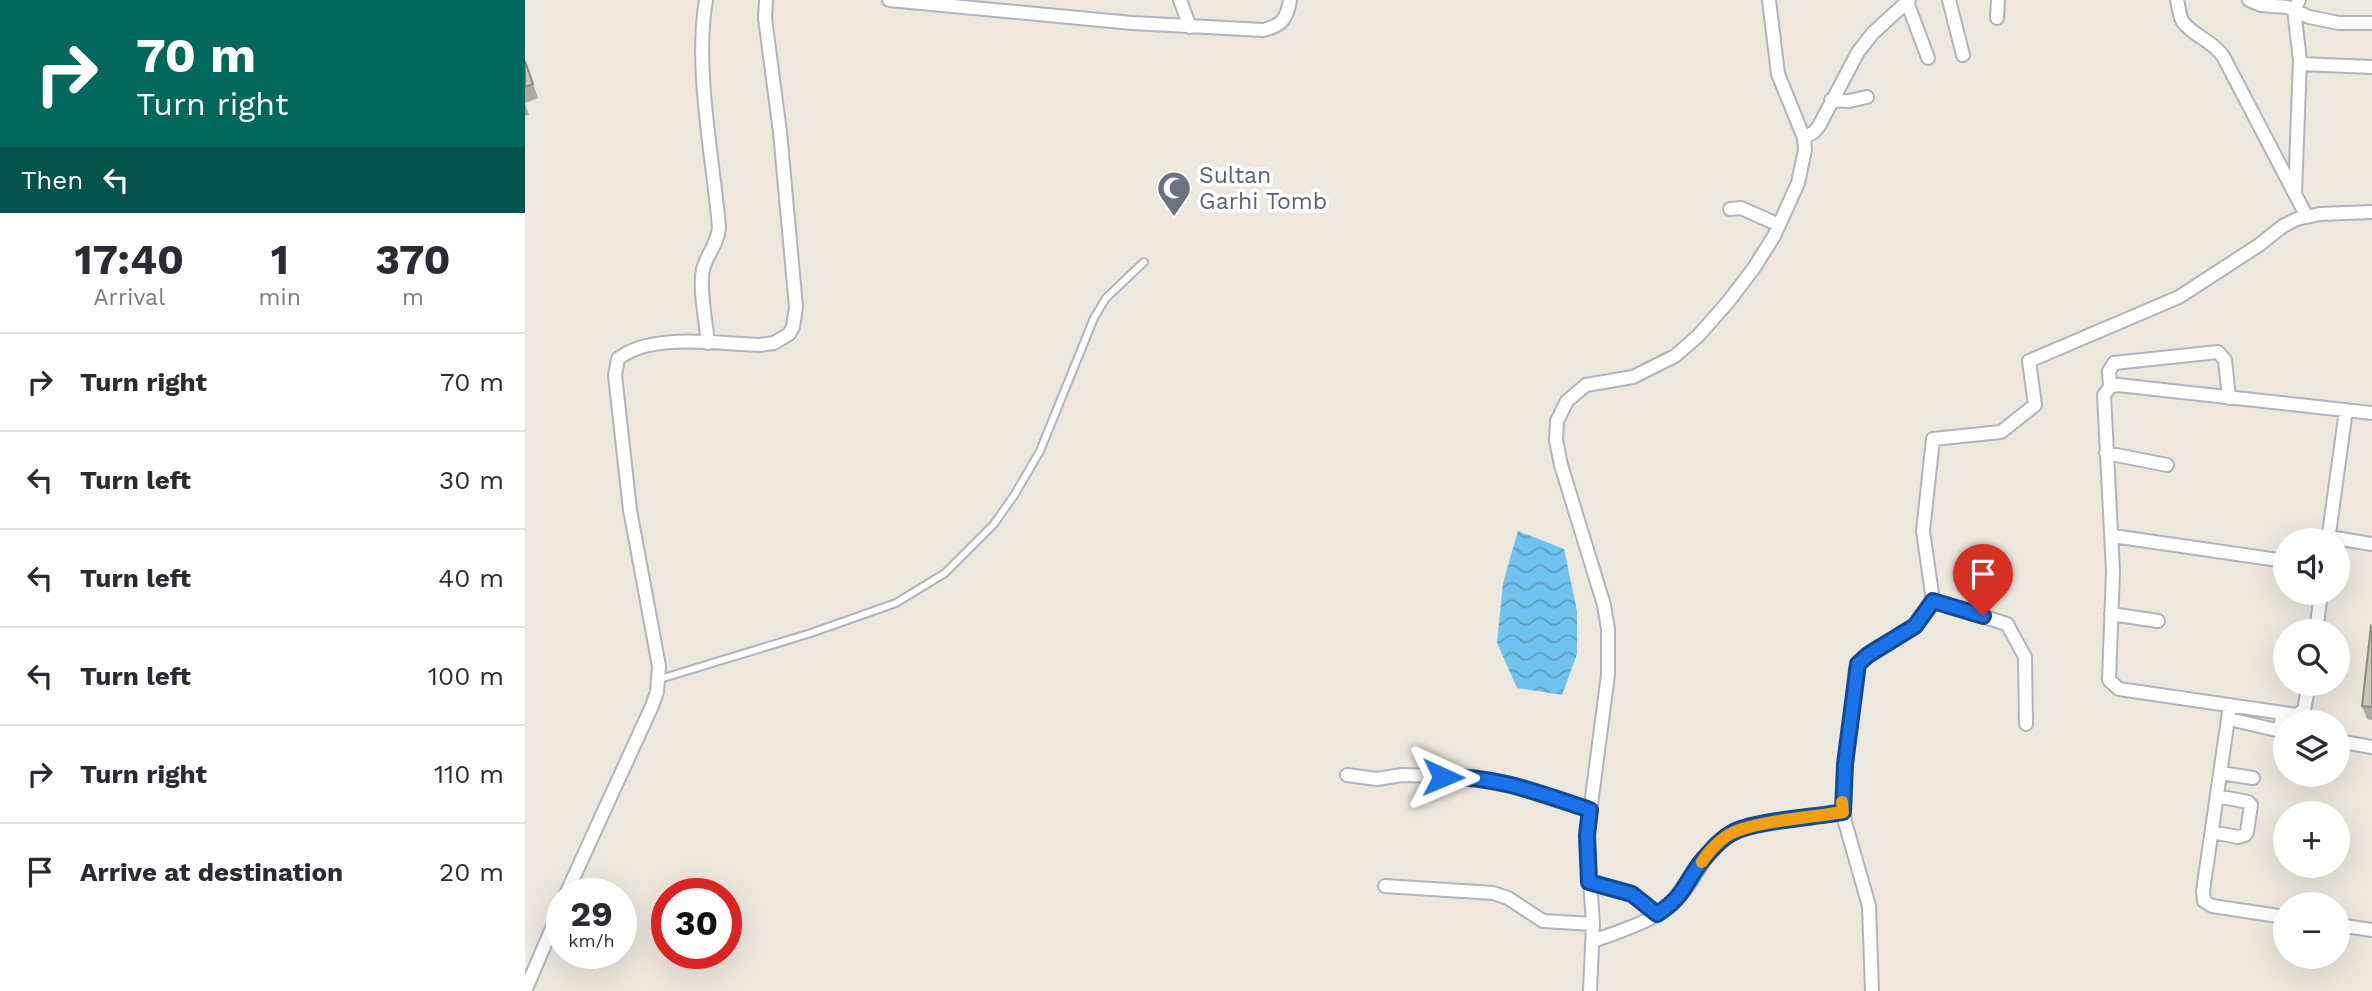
<!DOCTYPE html>
<html lang="en">
<head>
<meta charset="utf-8">
<style>
	:root { --surface:#fff; --page:#f2f2f3; --text:#2b2b33; --muted:#7c7c81; --line:#e1e1e2 }
	body { margin:0; font-family:"Work Sans",sans-serif; background:var(--page); color:var(--text); height:100vh; display:flex; flex-direction:column; font-size:26px; white-space:nowrap }
	* { box-sizing:border-box; margin:0 }
	p { font-size:23px; color:var(--muted) }
	.icon { flex:none; width:38px; height:38px; fill:none; stroke:currentColor; stroke-width:2; stroke-linecap:round; stroke-linejoin:round }
	.map { position:relative; flex:1; overflow:hidden }
	.details { display:flex; flex-direction:column; background:var(--surface); width:525px }
	.details>* { flex:none }
	.guide { background:#00695c; color:#fff; overflow:hidden }
	.fabs { position:absolute; left:1748px; top:528px; display:grid; gap:14px }
	.fabs a { display:grid; place-items:center; width:77px; height:77px; border-radius:50%; background:var(--surface); box-shadow:0 7px 28px #0002; font-size:35px }
	.speed { position:absolute; left:21px; top:878px; display:flex; gap:14px; font-size:35px; font-weight:700; text-align:center }
	.speed>* { display:grid; place-content:center; width:91px; height:91px; border-radius:50%; background:var(--surface); box-shadow:0 7px 28px #0002; line-height:1 }
	.speed small { font-size:18px; font-weight:400 }
	.speed .limit { border:10px solid #d22; background:#fff; color:#111 }
	.pin { position:absolute; display:grid; place-items:center; width:60px; height:60px; color:#fff; margin:-72px -30px; border-radius:50% 50% 50% 0; rotate:-45deg; box-shadow:0 0 7px #0007 }
	.pin .icon { rotate:45deg }
	.me { position:absolute; width:77px; margin:-38px; rotate:91deg; stroke-linejoin:round; filter:drop-shadow(0 0 5px #0008) }
	.turn { display:flex; align-items:center; gap:24px; height:147px; padding:0 21px; font-size:32px }
	.turn .icon { width:91px; height:91px; stroke-width:2.5 }
	.turn b { display:block; font-size:49px; line-height:60px }
	.then { display:flex; align-items:center; height:66px; padding:0 21px; background:#0003; gap:14px; font-size:26px }
	.eta { display:flex; justify-content:space-evenly; align-items:center; height:119px; text-align:center }
	.eta b { font-size:42px; font-weight:700; line-height:49px }
	ul { padding:0; list-style:none }
	li { display:flex; align-items:center; gap:21px; height:98px; padding:0 21px; border-top:2px solid var(--line) }
	li div { flex:1 }
	li b { display:block; font-size:26px }
	li em { font-style:normal }
	main { display:flex; flex:1; min-height:0 }
	.map>svg:first-child { display:block }
	.water { fill:url(#water-waves) }
	.lines { fill:none; stroke-linecap:round; stroke-linejoin:round }
	.service-casing { stroke:#b1b3bf; stroke-width:10 }
	.minor-casing { stroke:#b1b3bf; stroke-width:16 }
	.service { stroke:#fff; stroke-width:6 }
	.minor { stroke:#fff; stroke-width:12 }
	.wall { fill:#adaaa2 }
	.building { fill:#c9c6bc; stroke:#8d8b84; stroke-width:2 }
	.route-casing { stroke:#114b97; stroke-width:18 }
	.route { stroke:#1a73e8; stroke-width:12 }
	.slow { stroke:#f59e0b; stroke-width:12 }
	.labels { text-anchor:middle; dominant-baseline:central; stroke-width:7; stroke-linejoin:round; paint-order:stroke }
	.worship-label { font-size:23px; fill:#5b616d; stroke:#fff; text-anchor:start }
</style>
</head>
<body>
<main>
<section class="details">
<div class="guide">
<div class="turn"><svg class="icon" aria-label="right" viewBox="0 0 24 24"><path d="M7 20v-9h11M14 6l5 5-5 5"/></svg><div><b>70 m</b>Turn right</div></div>
<div class="then">Then<svg class="icon" aria-label="left" viewBox="0 0 24 24"><path d="M17 20v-9H6M10 6l-5 5 5 5"/></svg></div>
</div>
<div class="eta">
<div><b>17:40</b><p>Arrival</p></div>
<div><b>1</b><p>min</p></div>
<div><b>370</b><p>m</p></div>
</div>
<ul>
<li><svg class="icon" aria-label="right" viewBox="0 0 24 24"><path d="M7 20v-9h11M14 6l5 5-5 5"/></svg><div><b>Turn right</b></div><em>70 m</em></li>
<li><svg class="icon" aria-label="left" viewBox="0 0 24 24"><path d="M17 20v-9H6M10 6l-5 5 5 5"/></svg><div><b>Turn left</b></div><em>30 m</em></li>
<li><svg class="icon" aria-label="left" viewBox="0 0 24 24"><path d="M17 20v-9H6M10 6l-5 5 5 5"/></svg><div><b>Turn left</b></div><em>40 m</em></li>
<li><svg class="icon" aria-label="left" viewBox="0 0 24 24"><path d="M17 20v-9H6M10 6l-5 5 5 5"/></svg><div><b>Turn left</b></div><em>100 m</em></li>
<li><svg class="icon" aria-label="right" viewBox="0 0 24 24"><path d="M7 20v-9h11M14 6l5 5-5 5"/></svg><div><b>Turn right</b></div><em>110 m</em></li>
<li><svg class="icon" aria-label="arrive" viewBox="0 0 24 24"><path d="M6 21V4h12l-3 4 3 4H6"/></svg><div><b>Arrive at destination</b></div><em>20 m</em></li>
</ul>
</section>
<div class="map">
<svg width="1847" height="991" viewBox="0 0 1847 991">
	<defs>
		<pattern id="water-waves" width="16" height="10" patternUnits="userSpaceOnUse" patternTransform="scale(1.75)"><rect width="16" height="10" fill="#70c3ef"/><path d="M0 5q4-4 8 0t8 0" fill="none" stroke="#5c9fc2"/></pattern>
	</defs>
	<rect width="100%" height="100%" fill="#ede8de"/>
	<path class="water" d="M993,531L1039,549L1052,611V654L1037,695L992,688L972,643L978,583Z"/>
	<g class="lines">
		<g class="service-casing">
			<path id="service" d="M135,679L286,633L371,603L420,573L469,524L490,494L515,451L569,318L581,298L619,262"/>
		</g>
		<g class="minor-casing">
			<path id="minor" d="M181,0C169,68 188,157 194,227C193,244 182,254 178,269C174,289 181,322 183,343
				M364,0L607,23L738,30C757,26 762,18 765,0
				M655,0L665,27
				M1424,0L1438,55
				M1652,0C1654,7 1654,16 1658,22C1668,36 1687,40 1698,56L1782,217
				M1724,0L1736,5L1762,7L1784,17L1814,23H1847
				M1382,2L1403,58
				M1472,18L1473,0
				M1775,64L1847,67
				M1306,100L1324,101L1342,97
				M1279,138L1289,132L1294,126L1333,52L1348,33L1384,0
				M1770,194L1775,60L1769,10L1774,0
				M1205,209L1216,208L1254,225
				M1585,387L1584,371L1589,363L1693,352L1700,360L1704,398
				M1581,453L1642,465
				M1588,536L1760,561
				M1804,537L1847,544
				M1803,541L1821,410
				M1586,614L1633,621
				M1791,632L1796,593
				M1705,705L1678,891L1679,901L1687,906L1760,917
				M1758,713L1594,689L1584,680L1588,571L1579,395L1585,387L1593,385L1847,413
				M1704,719L1760,732
				M1501,724L1500,657L1482,624L1408,601L1398,531L1408,439L1476,432L1510,405L1504,361L1654,297L1734,245L1758,226L1772,219L1795,214L1847,212
				M1754,731L1758,713L1771,715L1779,710L1784,684
				M1813,741L1847,747
				M1696,773L1728,778
				M822,775L852,779L877,775L948,777L972,781L1064,810
				M1687,832L1713,837L1720,835L1722,832L1726,805L1723,802L1692,796
				M1064,882L1107,894L1132,914
				M860,886L968,893L983,898L1018,921L1068,924
				M41,894L127,706L132,692L134,666L105,510L90,375L93,359C126,332 194,344 235,345L249,343L264,334L268,327L271,307L255,132L240,18L241,0
				M1813,925L1847,930
				M1068,941C1101,929 1138,919 1160,890C1175,870 1184,845 1207,832C1228,822 1292,816 1318,812
				M0,991L37,905
				M1065,991L1068,924L1062,835L1083,675V629L1079,605L1036,465L1031,440L1032,421L1042,401L1061,385L1108,377L1150,356L1173,336L1203,302L1229,268L1249,236L1273,183L1280,150L1279,138L1253,74L1244,0
				M1347,991L1344,906L1320,822L1317,802L1331,669C1339,648 1372,640 1388,627C1396,621 1402,609 1408,601"/>
		</g>
		<use href="#service" class="service"/>
		<use href="#minor" class="minor"/>
	</g>
	<path class="wall" d="M0,61L13,98L0,103L4,115L0,116Z
		M1847,627V720L1842,719L1837,706Z"/>
	<path class="building" d="M0,61L8,84L0,87Z
		M1846,626L1847,627V707L1837,706Z"/>
	<g class="lines">
		<g class="route-casing">
			<path id="route" d="M918,777C972,776 1014,793 1065,810L1062,835L1064,882L1107,894L1132,914C1162,896 1162,875 1183,854C1189,847 1199,837 1207,833C1227,821 1292,817 1318,812L1320,764L1333,664L1343,655L1390,626L1408,601L1458,616"/>
		</g>
		<use href="#route" class="route"/>
		<path class="slow" d="M1177,862C1183,852 1197,837 1209,832C1234,821 1289,817 1318,812L1317,802"/>
	</g>
	<defs>
		<g id="mosque-pin" transform="scale(1.75)"><path d="M0 17L-7.5 6A9.5 9.5 0 1 1 7.5 6Z" fill="#6b7280" stroke="#fff"/><path d="M3.5-4.9A6 6 0 1 0 3.5 4.9A5 5 0 1 1 3.5-4.9Z" fill="#fff"/></g>
	</defs>
	<g fill-rule="evenodd">
		<use href="#mosque-pin" x="649" y="188"/>
	</g>
	<g class="labels">
		<g class="worship-label">
			<text x="674" y="175">Sultan<tspan x="674" dy="26">Garhi Tomb</tspan></text>
		</g>
	</g>
</svg>
<div class="fabs">
<a><svg class="icon" aria-label="sound" viewBox="0 0 24 24"><path d="M4 9h4l5-4v14l-5-4H4zM17 9q2 3 0 6"/></svg></a>
<a><svg class="icon" aria-label="search" viewBox="0 0 24 24"><circle cx="10" cy="10" r="6"/><path d="M15 15l6 6"/></svg></a>
<a><svg class="icon" aria-label="layers" viewBox="0 0 24 24"><path d="M12 4l9 5-9 5-9-5zM3 14l9 5 9-5"/></svg></a>
<a>+</a>
<a>−</a>
</div>
<div class="speed"><div>29<small>km/h</small></div><div class="limit">30</div></div>
<div class="pin" style="left:1458px;top:616px;background:#d93025"><svg class="icon" aria-label="arrive" viewBox="0 0 24 24"><path d="M6 21V4h12l-3 4 3 4H6"/></svg></div>
<svg class="me" style="left:918px;top:777px" viewBox="-20 -20 40 40"><path d="M0-17L14 15 0 8-14 15z" fill="#1a73e8" stroke="#fff" stroke-width="4"/></svg>
</div>
</main>
</body>
</html>
